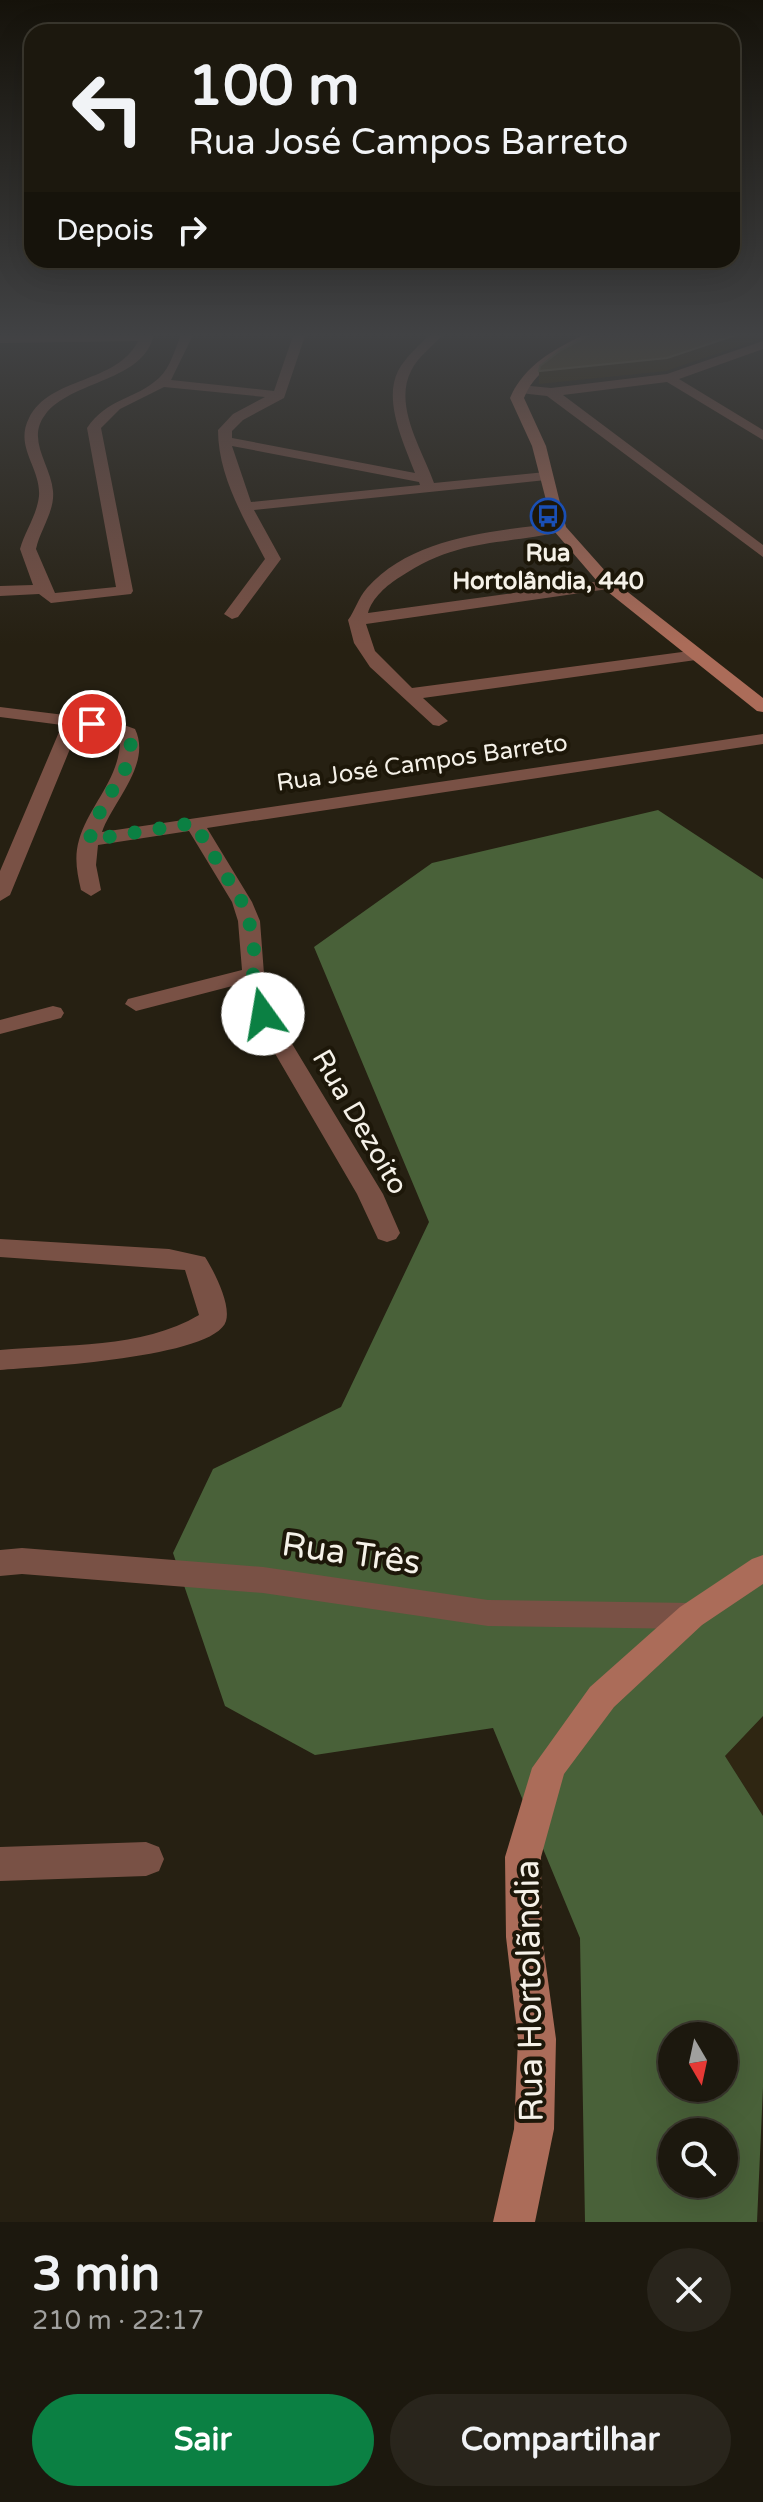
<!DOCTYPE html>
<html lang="pt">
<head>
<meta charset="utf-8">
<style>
	:root { --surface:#1c180e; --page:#29251c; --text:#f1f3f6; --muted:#a0a09e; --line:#3a372e; --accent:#0b8043 }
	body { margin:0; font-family:"Varela Round",sans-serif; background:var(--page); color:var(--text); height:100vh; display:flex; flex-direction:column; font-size:30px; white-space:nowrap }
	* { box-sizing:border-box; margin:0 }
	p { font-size:26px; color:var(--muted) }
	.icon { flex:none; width:44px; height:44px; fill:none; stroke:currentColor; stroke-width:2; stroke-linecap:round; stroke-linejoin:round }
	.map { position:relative; height:2222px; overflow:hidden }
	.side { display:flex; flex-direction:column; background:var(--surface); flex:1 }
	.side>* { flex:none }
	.top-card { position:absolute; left:24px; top:24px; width:716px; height:244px; border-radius:24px; box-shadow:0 8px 32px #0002,0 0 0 2px var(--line); background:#1c180e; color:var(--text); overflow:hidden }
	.needle { width:52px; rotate:171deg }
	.fabs { position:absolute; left:658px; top:2022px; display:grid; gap:16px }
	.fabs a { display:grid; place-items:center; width:80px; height:80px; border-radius:50%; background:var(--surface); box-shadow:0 8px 32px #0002,0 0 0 2px var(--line); font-size:40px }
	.pin { position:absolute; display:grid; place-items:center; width:68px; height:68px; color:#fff; margin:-34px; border:4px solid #fff; border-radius:50%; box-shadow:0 2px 8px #0007 }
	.me { position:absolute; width:88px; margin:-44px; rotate:347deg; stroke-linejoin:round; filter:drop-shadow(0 0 6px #0008) }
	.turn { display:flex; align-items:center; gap:28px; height:168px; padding:0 32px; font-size:36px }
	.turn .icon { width:104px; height:104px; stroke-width:2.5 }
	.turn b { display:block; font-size:56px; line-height:68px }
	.then { display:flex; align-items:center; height:76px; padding:0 32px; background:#0003; gap:16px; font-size:30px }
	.round { display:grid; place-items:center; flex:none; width:84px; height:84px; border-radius:42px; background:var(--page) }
	.headline { display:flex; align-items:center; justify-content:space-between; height:136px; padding:0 32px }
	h1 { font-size:48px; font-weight:700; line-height:60px }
	.primary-button { display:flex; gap:16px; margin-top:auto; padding:16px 32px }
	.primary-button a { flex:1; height:92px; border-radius:48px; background:var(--accent); color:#fff; font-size:32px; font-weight:700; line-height:92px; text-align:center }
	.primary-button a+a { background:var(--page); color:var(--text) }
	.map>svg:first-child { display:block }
	.built { fill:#2f2612 }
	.forest { fill:#496139; fill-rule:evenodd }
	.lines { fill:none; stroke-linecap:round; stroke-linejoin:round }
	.street { fill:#795145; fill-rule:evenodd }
	.secondary { fill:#ab6c59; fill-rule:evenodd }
	.shaded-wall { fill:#372a07 }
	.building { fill:#615227; stroke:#786b46; stroke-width:2 }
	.route { stroke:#0b8043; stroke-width:14; stroke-dasharray:0 25.2 }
	.labels { text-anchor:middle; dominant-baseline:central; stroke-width:8; stroke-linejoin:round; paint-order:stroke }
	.far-poi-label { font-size:24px; font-weight:bold; fill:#f5f1e8; stroke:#1d1709 }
	.far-street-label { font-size:24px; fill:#f5f1e8; stroke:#1d1709 }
	.street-label { font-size:28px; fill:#f5f1e8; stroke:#1d1709 }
	.near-street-label { font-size:34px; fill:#f5f1e8; stroke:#1d1709 }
</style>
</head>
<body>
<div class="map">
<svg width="763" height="2222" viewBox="0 0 763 2222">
	<rect width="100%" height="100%" fill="#262012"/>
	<path class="built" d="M763,1716V1816L725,1756Z"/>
	<path class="forest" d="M658,810L763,879V1716L725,1756L763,1816V2087L757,2222H585L580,1938L493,1728L315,1755L225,1706L173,1553L213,1469L341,1407L429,1222L314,947L432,863ZM672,2036H724V2088H672ZM672,2132H724V2184H672Z"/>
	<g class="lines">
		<path class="street" d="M154,333C146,382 70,380 45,415C26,440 51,465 53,491C55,511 40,530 36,549L55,593L116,587L87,428C107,398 135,400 159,378C171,367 175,348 182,333H194L171,380L274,391L294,333H306L284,398L243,420L232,431V438L415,473C404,444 383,401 398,371C406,356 420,345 431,333H444C434,346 418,356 411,371C393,406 423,451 434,483L546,472L553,476L546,480L254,510L281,559L238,617L232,619L224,614L265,559C244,519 218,476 218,430L233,414L265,397L164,387L120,409L101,428L133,591L131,594L51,603L39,594L0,596V586L33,585L20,549C25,531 37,515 39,496C41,468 14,447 29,418C50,376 117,384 138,341L0,343V335ZM232,446L419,482L420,485L251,502Z
			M763,341V349L679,379L763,430V440L667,382L563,395L763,545V557L547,396L520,393L514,389L520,385L551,388L667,374Z
			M559,523L564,525V531C500,546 460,537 400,577C387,585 372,598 368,613L609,580L617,585L615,588L366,624L375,651L412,688L697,650L703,651L705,655L703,659L423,698L448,721L439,726L433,725L370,667L354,643L348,620C355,611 358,598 367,588C413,536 495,531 559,523Z
			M0,707L113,721L135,729C152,764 113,801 102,832L763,734V744L207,828L252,902L260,921L264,974L274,1014L383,1194L400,1233L396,1239L387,1242L378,1239L357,1194L252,1014L244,983L136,1011L125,1004L128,999L242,970L238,921L232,902L189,831L98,845L96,865L101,890L91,896L81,890C77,873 74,857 79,840C90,803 122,777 120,736L109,731L79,727L10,895L0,901V871L62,725L0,717Z
			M53,1006L61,1008L64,1013L61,1018L0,1034V1020Z
			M0,1239L169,1249L205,1257C214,1271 231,1304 226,1321C215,1358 36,1367 0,1370V1350C64,1344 142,1349 199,1315L185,1270L0,1257Z
			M22,1548L263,1567L488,1600L691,1603L702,1607L707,1616L702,1625L691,1629L488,1626L263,1593L22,1574L0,1576V1550Z
			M146,1842L159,1847L164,1859L159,1871L146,1876L0,1881V1847Z"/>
		<path class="secondary" d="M587,333H603C574,356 539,361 524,398L546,446L566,527L615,582L763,698V712L757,711L603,588L554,531L532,446L510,398C525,364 555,349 587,333Z
			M763,1555V1584L702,1625L614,1707L564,1774L541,1857L542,1937L556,2039L554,2129L535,2222H493L514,2129L518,2039L506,1937L505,1857L532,1768L590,1687L680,1607L752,1559Z"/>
	</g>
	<path class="shaded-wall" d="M742,333H763V338L666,371L539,384V371Z"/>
	<path class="building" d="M594,333H742L667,358L539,371L540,366L561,350Z"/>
	<linearGradient id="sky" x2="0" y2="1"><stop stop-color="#15120a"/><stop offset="0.52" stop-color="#414244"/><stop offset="1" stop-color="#414244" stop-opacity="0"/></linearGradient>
	<rect width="763" height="644" fill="url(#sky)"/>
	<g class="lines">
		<path class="route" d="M92,724L113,726L129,733C137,765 114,783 101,810C96,819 93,830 89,840L194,823L242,902L249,921L254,946L253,974L263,1014"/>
	</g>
	<defs>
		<g id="bus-ring" transform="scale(1.8)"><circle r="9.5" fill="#1d1709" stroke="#1a4fb4" stroke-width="1.5"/><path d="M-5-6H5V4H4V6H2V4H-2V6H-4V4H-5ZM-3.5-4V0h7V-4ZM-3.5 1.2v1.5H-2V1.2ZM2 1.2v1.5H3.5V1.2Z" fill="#1a4fb4"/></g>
	</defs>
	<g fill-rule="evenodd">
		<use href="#bus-ring" x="548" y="516"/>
	</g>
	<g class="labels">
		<g class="far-poi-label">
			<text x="548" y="553">Rua<tspan x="548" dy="28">Hortolândia, 440</tspan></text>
		</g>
		<g class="far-street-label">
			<text transform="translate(422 763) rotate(-8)">Rua José Campos Barreto</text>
		</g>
		<g class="street-label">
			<text transform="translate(360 1122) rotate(60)">Rua Dezoito</text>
		</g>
		<g class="near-street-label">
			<text transform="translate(351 1554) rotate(8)">Rua Três</text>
			<text transform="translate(530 1991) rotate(-91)">Rua Hortolãndia</text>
		</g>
	</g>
</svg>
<div class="fabs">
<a><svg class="needle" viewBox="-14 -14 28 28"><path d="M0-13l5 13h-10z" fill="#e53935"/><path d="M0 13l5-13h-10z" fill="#a0a09e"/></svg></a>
<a><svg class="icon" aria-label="search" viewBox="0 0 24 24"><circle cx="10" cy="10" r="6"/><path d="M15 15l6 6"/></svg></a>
</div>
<div class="pin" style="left:92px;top:724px;background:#d93025"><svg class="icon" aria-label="arrive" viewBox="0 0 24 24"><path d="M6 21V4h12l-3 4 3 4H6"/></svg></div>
<svg class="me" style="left:263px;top:1014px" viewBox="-20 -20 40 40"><circle r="19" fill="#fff"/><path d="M0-13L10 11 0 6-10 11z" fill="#0b8043"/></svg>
<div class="top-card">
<div class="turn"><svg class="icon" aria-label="left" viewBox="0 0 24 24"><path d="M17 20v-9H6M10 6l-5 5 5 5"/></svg><div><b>100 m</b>Rua José Campos Barreto</div></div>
<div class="then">Depois<svg class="icon" aria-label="right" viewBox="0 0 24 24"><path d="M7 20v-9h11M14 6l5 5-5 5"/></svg></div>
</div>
</div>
<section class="side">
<div class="headline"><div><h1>3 min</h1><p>210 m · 22:17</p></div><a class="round"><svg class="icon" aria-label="close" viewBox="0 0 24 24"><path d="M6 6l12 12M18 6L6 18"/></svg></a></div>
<div class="primary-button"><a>Sair</a><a>Compartilhar</a></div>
</section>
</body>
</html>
